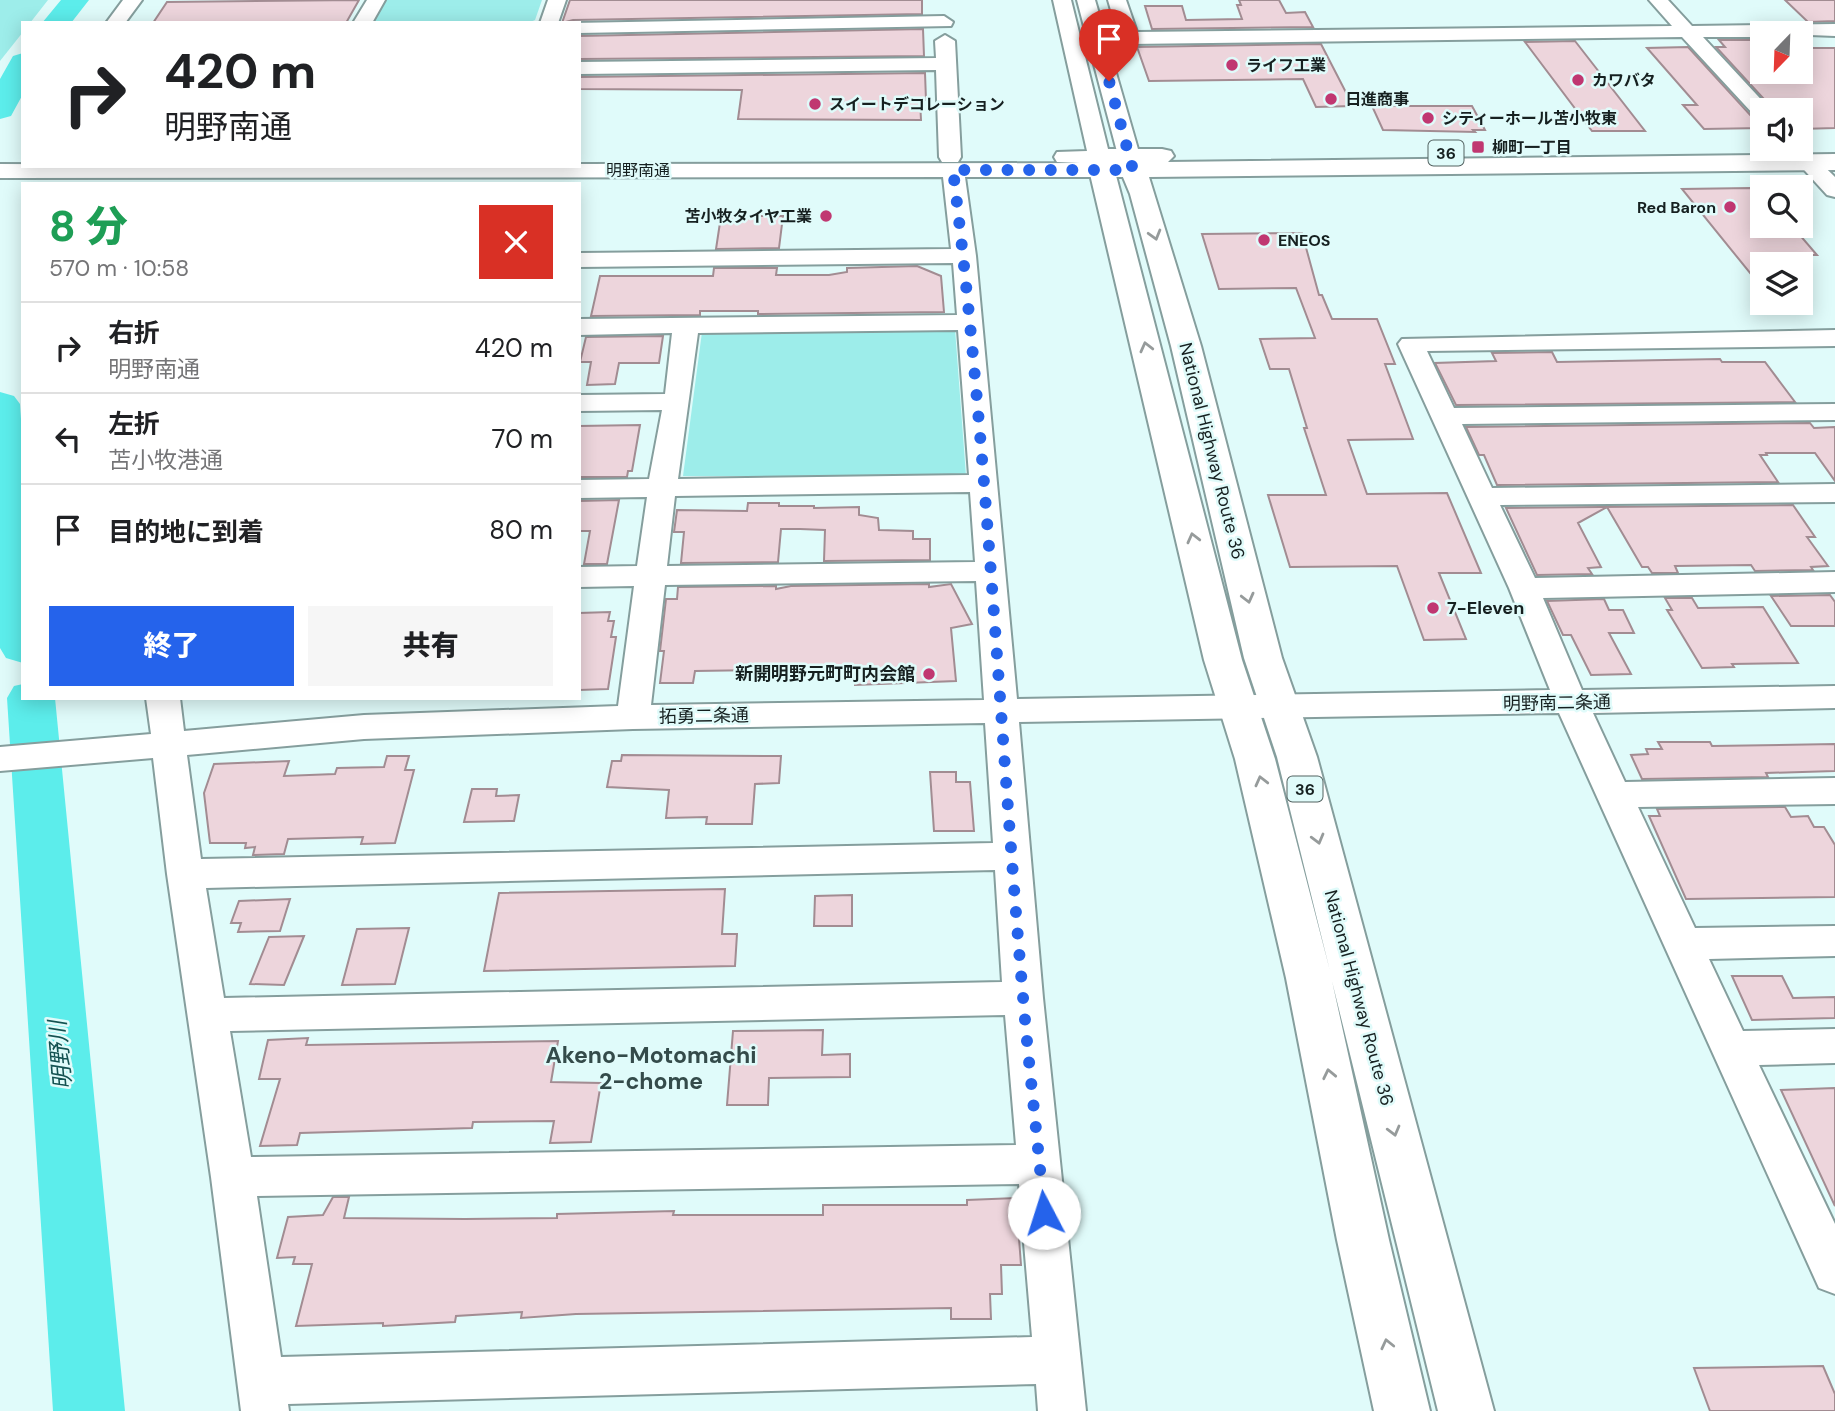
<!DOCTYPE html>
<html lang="ja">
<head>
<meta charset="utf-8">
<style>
	:root { --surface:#fff; --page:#f6f6f6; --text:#202124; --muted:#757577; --line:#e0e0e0; --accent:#2563eb }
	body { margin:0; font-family:"DM Sans","Noto Sans JP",sans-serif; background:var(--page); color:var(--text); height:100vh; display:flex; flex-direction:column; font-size:26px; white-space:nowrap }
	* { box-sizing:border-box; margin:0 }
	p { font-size:23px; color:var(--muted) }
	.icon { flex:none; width:38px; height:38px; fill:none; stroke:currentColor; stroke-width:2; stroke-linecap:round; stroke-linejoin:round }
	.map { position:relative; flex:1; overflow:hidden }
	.details { position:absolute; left:21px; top:182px; width:560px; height:518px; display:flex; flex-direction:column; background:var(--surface); border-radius:0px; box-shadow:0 4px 18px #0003 }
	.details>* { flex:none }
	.hud { position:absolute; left:21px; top:21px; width:560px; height:147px; border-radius:0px; box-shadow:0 4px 18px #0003; background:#fff; color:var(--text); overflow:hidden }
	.needle { width:46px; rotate:203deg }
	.fabs { position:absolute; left:1750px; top:21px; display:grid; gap:14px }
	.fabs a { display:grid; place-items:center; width:63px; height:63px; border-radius:0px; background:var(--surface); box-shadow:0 4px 18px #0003; font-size:35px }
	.pin { position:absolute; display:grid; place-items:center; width:60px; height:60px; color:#fff; margin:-72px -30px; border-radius:50% 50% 50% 0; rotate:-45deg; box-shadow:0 0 7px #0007 }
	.pin .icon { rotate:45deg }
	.me { position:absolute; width:77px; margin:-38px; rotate:355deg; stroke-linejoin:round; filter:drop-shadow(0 0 5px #0008) }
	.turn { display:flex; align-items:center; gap:24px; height:147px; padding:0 28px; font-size:32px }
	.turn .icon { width:91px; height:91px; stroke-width:2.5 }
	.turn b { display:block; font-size:49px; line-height:60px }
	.round { display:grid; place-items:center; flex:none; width:74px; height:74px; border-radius:0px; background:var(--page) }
	.overview { display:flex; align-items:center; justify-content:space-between; height:119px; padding:0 28px }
	h1 { font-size:42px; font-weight:800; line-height:52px; color:#1e9e55 }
	.cta { display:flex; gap:14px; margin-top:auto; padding:14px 28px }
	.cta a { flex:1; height:80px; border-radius:0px; background:var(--accent); color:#fff; font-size:28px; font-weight:800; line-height:80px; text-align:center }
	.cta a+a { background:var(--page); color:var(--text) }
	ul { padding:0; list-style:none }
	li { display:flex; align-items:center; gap:21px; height:91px; padding:0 28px; border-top:2px solid var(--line) }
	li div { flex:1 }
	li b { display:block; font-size:26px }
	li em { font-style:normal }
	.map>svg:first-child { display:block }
	.green { fill:#9dedea }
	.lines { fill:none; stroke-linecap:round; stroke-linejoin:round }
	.river { fill:#5cedeb; fill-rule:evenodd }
	.building { fill:#edd5dc; stroke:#a28c92; stroke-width:2 }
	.minor-casing { stroke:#859e9d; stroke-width:4 }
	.highway-casing { stroke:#859e9d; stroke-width:4 }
	.minor { fill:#fff; fill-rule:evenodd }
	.highway { fill:#fff; fill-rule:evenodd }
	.oneway { stroke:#969b9b }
	.route { stroke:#2563eb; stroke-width:12; stroke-dasharray:0 21.6 }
	.poi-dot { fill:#c03771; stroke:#e0fbfa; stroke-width:2.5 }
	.labels { text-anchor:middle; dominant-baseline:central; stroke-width:5; stroke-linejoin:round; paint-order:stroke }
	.far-poi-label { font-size:16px; font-weight:bold; fill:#162020; stroke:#e0fbfa; text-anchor:start }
	.shield { fill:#e0fbfa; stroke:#536261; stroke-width:2 }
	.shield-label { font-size:16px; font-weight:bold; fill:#162020 }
	.far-street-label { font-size:16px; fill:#162020; stroke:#e0fbfa }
	.street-label { font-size:18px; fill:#162020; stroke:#e0fbfa }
	.poi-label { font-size:18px; font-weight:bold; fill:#162020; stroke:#e0fbfa; text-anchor:start }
	.near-water-label { font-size:23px; font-style:italic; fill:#135251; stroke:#e0fbfa }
	.near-neighbourhood-label { font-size:23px; font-weight:bold; fill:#344b4a; stroke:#e0fbfa }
</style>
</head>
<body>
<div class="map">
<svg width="1835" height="1411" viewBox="0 0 1835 1411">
	<rect width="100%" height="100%" fill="#e0fbfa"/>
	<path class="green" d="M0,0H48L30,23H23V32L0,61Z
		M383,0H542L535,20L528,23L373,21Z
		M955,329L966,476H683L702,332Z"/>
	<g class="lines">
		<path class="river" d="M61,0H89L71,23H42Z
			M23,53V94L11,116L0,119V79L13,56Z
			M0,392L14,396L20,404L23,449V663L6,658L0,648Z
			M23,684V698H55L125,1411H53L7,698L14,686Z"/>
	</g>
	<path class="building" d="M359,0L346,23H153L167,2Z
		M570,0H922V14L573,20L562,23Z
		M1239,0H1279L1286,13L1305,12L1313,27L1152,29L1145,6H1182L1186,20L1242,19L1237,5H1241Z
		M1785,0H1835V21L1808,22Z
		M923,29L924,56L579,59V36Z
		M1719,40H1762V72H1801V48H1835V128L1801,129V110H1774L1716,47H1725Z
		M1575,41L1645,131H1592L1525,42Z
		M1321,44L1353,106L1316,107L1303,79L1149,81L1137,47Z
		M1688,47L1753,118L1762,120V128L1704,129L1683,105H1697L1647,48Z
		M925,73L926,100H920L921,120L738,119L742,90L579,89V77Z
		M1372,106H1472L1485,130H1473L1475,132L1383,130Z
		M1751,188L1762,200V226H1784L1792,235L1799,234L1817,255H1802L1807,260L1795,261L1798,264H1762V284H1759L1682,189Z
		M721,216H783L779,248L716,249Z
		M1302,233L1319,295H1322L1332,319H1377L1395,364H1385L1413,439L1348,440L1367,494L1447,493L1481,573H1439L1466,639L1424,640L1397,566L1290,567L1268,495H1326L1304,428H1307L1289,369H1270L1260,339L1315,338L1296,288L1219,289L1202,234Z
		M917,266L941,276L944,312L758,314V311H700V315L591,316L600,276H713L714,268H777L776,275H829L847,272V268Z
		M663,336L659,363H619L615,384L587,385L591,362H580L586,337Z
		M1552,352L1557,362L1720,359L1722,362H1765L1795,402L1456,405L1435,363L1496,361L1492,353Z
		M1810,423L1814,428L1835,427V481L1815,453H1766L1767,455H1760L1778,482L1497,485L1484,455H1479L1466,427Z
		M640,425L632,471H628L627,477H579V426Z
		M619,500L607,564H584L590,531H579V501Z
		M748,503H779V506H814V508L859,507V515L878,518L879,530L913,531V539H930V560L824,561L825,530L800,529H781L778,562L681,563L684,532H674L677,510L747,511Z
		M1793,505L1815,537H1807L1828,566L1811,567L1813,570L1755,571L1751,565L1675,566L1678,573H1652L1648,567H1642L1607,507L1578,523L1601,567L1588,568L1592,574L1537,575L1506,508Z
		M929,584V587L951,584L972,624L951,628L956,681L855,685V670H796V675L758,676L759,670L695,671L693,683H660L664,651H660L666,599H677L678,587L776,586V589L791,586Z
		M1830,595L1835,602V626H1791L1771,596Z
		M1665,598H1692L1698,608L1763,607L1798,663L1732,664L1734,667L1702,668L1667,610H1672Z
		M1604,599L1609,610H1623L1634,633H1609L1631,674L1591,675L1571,635H1563L1547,601Z
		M610,612L608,621H614L611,637H616L608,689L579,690V613Z
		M1658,742H1710L1712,746L1835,744V771L1766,773L1768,777L1642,779L1631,755L1648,754L1646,749H1662Z
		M622,755L781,756L779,783L755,784L752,824H706L707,817L666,818L669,790L607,787L612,761H621Z
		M387,756H409L405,770H414L395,843L361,844L363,837L288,839L284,854L253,855L255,847L245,848L246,843H210L204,793L214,764L289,761L284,776L335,774L337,768L384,767Z
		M930,772H956V782H970L974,831H934Z
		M472,789H497L496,796L519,795L514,821L464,822Z
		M1785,807L1791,817L1808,816L1814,827H1824L1835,845V897L1686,899L1649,816H1660L1657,809Z
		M725,889L722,934H737L735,966L484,971L499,893Z
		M852,895V926H814L815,896Z
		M290,899L280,931L238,932L241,923H231L239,901Z
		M409,928L395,984L342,985L357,929Z
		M304,936L284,985L250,984L269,937Z
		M1732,976H1782L1793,998L1835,997V1018L1752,1020Z
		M823,1030L822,1055L850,1054V1077L769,1078L768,1105H727L733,1031Z
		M308,1038L306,1045L558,1041L551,1082L601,1083L591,1142L550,1143L554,1121L473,1122L472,1128L300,1133L297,1145L260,1146L280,1079H259L268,1040Z
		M1835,1088V1206L1781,1090Z
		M333,1197H349L344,1218L465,1219L557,1218V1214L674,1211L673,1215H823V1205H967V1200L1016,1198L1021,1265H1001L1002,1294H990L991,1319H951V1308L576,1314L521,1318L522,1312L456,1316L455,1322L383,1326V1323L296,1326L312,1264H293L295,1257L277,1258L288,1217L323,1215Z
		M1823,1366L1835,1394V1411H1710L1694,1368Z"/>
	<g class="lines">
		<g class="minor-casing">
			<path id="minor" d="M123,0H142L125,23H106Z
				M367,0H385L372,23H353Z
				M548,0H566L558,23H540Z
				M1053,0H1071L1110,157L1107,162L1099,163H1120L1077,0H1095L1144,170L1141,175L1133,177H965L976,256L1017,699L1550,690L1509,588L1398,344L1402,339L1835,330V346L1427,351L1454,408L1835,404V420L1462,424L1492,488L1835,484V502L1500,505L1535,578L1835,572V592L1543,598L1582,690L1835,686V708L1593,713L1625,782L1835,778V804L1638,807L1695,928L1835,926V956L1709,959L1743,1031L1835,1029V1063L1759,1065L1835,1224V1294L1819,1288L1559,713L1019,722L1043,998L1086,1411H1038L1036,1384L288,1404L289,1411H241L211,1177L167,874L153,758L0,771V747L151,734L146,698H180L184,731L364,715L618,706L634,586L579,587V567L637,566L647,497L579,498V480L649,479L662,410L579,411V395L665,394L672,333L579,335V319L957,315L953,263L579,267V253L951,249L943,177L0,178V164L579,166V164L1080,163L1057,162L1054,157L1057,152L1087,151ZM958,330L969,475L678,479L698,333ZM970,492L975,562L667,566L675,496ZM976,581L984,700L651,705L665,585ZM985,723L993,843L201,859L187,755L364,739L633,729ZM995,870L1002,982L224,998L206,888ZM1005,1015L1016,1145L251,1157L230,1031ZM1019,1184L1032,1337L281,1357L257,1196Z
				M1108,0H1126L1137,32L1672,26L1649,0H1668L1692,26L1835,24V36L1762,33V37H1703L1769,108L1771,110H1762V118L1755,116L1682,37L1129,44L1119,38Z
				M944,16L953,22L951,26L579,33V23H573Z
				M945,35L955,41L961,157L958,162H942L939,157L936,70L579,74V62L936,58L935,41Z
				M1801,144L1835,177V197L1827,195L1785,149H1801Z"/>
		</g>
		<g class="highway-casing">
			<path id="highway" d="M1099,149H1162L1171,151L1174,156L1168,162L1835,154V170L1149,177L1201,346L1282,658L1317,757L1494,1411H1438L1332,981L1389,1240L1430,1411H1374L1337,1240L1286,978L1235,759L1204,660L1086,157L1090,152ZM1113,164H1126L1120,170L1130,194L1171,346L1244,658L1277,757L1330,971L1275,759L1242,660Z"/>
		</g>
		<use href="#minor" class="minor"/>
		<use href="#highway" class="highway"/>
	</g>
	<defs><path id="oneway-chevron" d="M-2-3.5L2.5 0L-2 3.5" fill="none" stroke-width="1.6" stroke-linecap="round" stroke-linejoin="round" transform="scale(1.75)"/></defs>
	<g class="oneway">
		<use href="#oneway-chevron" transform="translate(1155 235) rotate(74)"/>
		<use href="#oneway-chevron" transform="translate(1146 347) rotate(-104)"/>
		<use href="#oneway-chevron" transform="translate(1193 538) rotate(-104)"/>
		<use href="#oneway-chevron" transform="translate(1248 598) rotate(76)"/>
		<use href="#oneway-chevron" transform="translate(1261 781) rotate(-104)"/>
		<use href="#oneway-chevron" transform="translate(1318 839) rotate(75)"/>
		<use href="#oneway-chevron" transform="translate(1329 1074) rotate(-102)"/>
		<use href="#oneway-chevron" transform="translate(1394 1131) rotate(75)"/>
		<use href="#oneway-chevron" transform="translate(1387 1344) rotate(-103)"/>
	</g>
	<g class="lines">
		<path class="route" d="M1044,1213C1038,1141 1029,1069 1023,997C999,722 987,445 953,170H1133L1109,81"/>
	</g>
	<g class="poi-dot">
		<circle cx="1232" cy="65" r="7"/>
		<circle cx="1578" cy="80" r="7"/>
		<circle cx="1331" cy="99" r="7"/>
		<circle cx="815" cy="104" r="7"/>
		<circle cx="1428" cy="118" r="7"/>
		<rect x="1471" y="140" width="14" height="14" rx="3.5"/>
		<circle cx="1730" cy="207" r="7"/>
		<circle cx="826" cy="216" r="7"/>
		<circle cx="1264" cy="240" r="7"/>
		<circle cx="1433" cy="608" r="7"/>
		<circle cx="929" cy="674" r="7"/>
	</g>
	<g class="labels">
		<g class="far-poi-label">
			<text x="1246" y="65">ライフ工業</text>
			<text x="1592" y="80">カワバタ</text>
			<text x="1345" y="99">日進商事</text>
			<text x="829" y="104">スイートデコレーション</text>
			<text x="1442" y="118">シティーホール苫小牧東</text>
			<text x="1492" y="147">柳町一丁目</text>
			<text x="1716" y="207" text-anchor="end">Red Baron</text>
			<text x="812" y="216" text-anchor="end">苫小牧タイヤ工業</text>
			<text x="1278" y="240">ENEOS</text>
		</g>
		<g class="shield">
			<rect x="1428.5" y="140.5" width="35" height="25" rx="5"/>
			<rect x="1287.5" y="776.5" width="35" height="25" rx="5"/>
		</g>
		<g class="shield-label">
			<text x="1446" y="153">36</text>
			<text x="1305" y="789">36</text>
		</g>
		<g class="far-street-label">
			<text x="638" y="170">明野南通</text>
		</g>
		<g class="street-label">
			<text transform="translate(1212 451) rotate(76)">National Highway Route 36</text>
			<text transform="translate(1557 703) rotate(-1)">明野南二条通</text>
			<text transform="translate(704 716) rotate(-1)">拓勇二条通</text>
			<text transform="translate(1359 998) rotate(75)">National Highway Route 36</text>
		</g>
		<g class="poi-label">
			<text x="1447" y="608">7-Eleven</text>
			<text x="915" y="674" text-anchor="end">新開明野元町町内会館</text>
		</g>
		<g class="near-water-label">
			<text transform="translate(60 1055) rotate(-95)">明野川</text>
		</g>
		<g class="near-neighbourhood-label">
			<text x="651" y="1055">Akeno-Motomachi<tspan x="651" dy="26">2-chome</tspan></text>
		</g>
	</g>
</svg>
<div class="fabs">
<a><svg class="needle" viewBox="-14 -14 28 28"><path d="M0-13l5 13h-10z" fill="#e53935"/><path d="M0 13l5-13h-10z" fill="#757577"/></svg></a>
<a><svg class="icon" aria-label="sound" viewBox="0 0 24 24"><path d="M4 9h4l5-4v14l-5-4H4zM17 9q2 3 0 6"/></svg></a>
<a><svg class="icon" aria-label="search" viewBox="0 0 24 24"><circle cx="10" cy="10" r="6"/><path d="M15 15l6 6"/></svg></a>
<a><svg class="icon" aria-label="layers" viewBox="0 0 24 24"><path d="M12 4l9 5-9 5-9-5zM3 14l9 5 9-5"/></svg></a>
</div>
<div class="pin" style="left:1109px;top:81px;background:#d93025"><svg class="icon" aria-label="arrive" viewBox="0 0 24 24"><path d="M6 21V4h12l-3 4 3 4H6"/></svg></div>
<svg class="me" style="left:1044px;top:1213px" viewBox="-20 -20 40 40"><circle r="19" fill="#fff"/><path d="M0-13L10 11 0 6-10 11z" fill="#2563eb"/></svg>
<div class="hud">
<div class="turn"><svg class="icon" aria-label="right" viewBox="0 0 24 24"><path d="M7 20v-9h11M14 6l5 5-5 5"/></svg><div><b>420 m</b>明野南通</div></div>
</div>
<section class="details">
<div class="overview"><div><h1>8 分</h1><p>570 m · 10:58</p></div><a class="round" style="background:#d93025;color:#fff"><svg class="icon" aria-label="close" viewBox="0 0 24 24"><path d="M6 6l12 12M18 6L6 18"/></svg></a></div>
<ul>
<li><svg class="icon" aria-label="right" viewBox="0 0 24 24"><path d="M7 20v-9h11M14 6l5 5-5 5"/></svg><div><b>右折</b><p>明野南通</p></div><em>420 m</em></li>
<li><svg class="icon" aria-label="left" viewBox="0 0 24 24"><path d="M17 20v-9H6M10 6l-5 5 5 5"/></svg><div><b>左折</b><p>苫小牧港通</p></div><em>70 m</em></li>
<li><svg class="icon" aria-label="arrive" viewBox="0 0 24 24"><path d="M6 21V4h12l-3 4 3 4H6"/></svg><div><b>目的地に到着</b></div><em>80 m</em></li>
</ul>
<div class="cta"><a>終了</a><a>共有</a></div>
</section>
</div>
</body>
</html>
